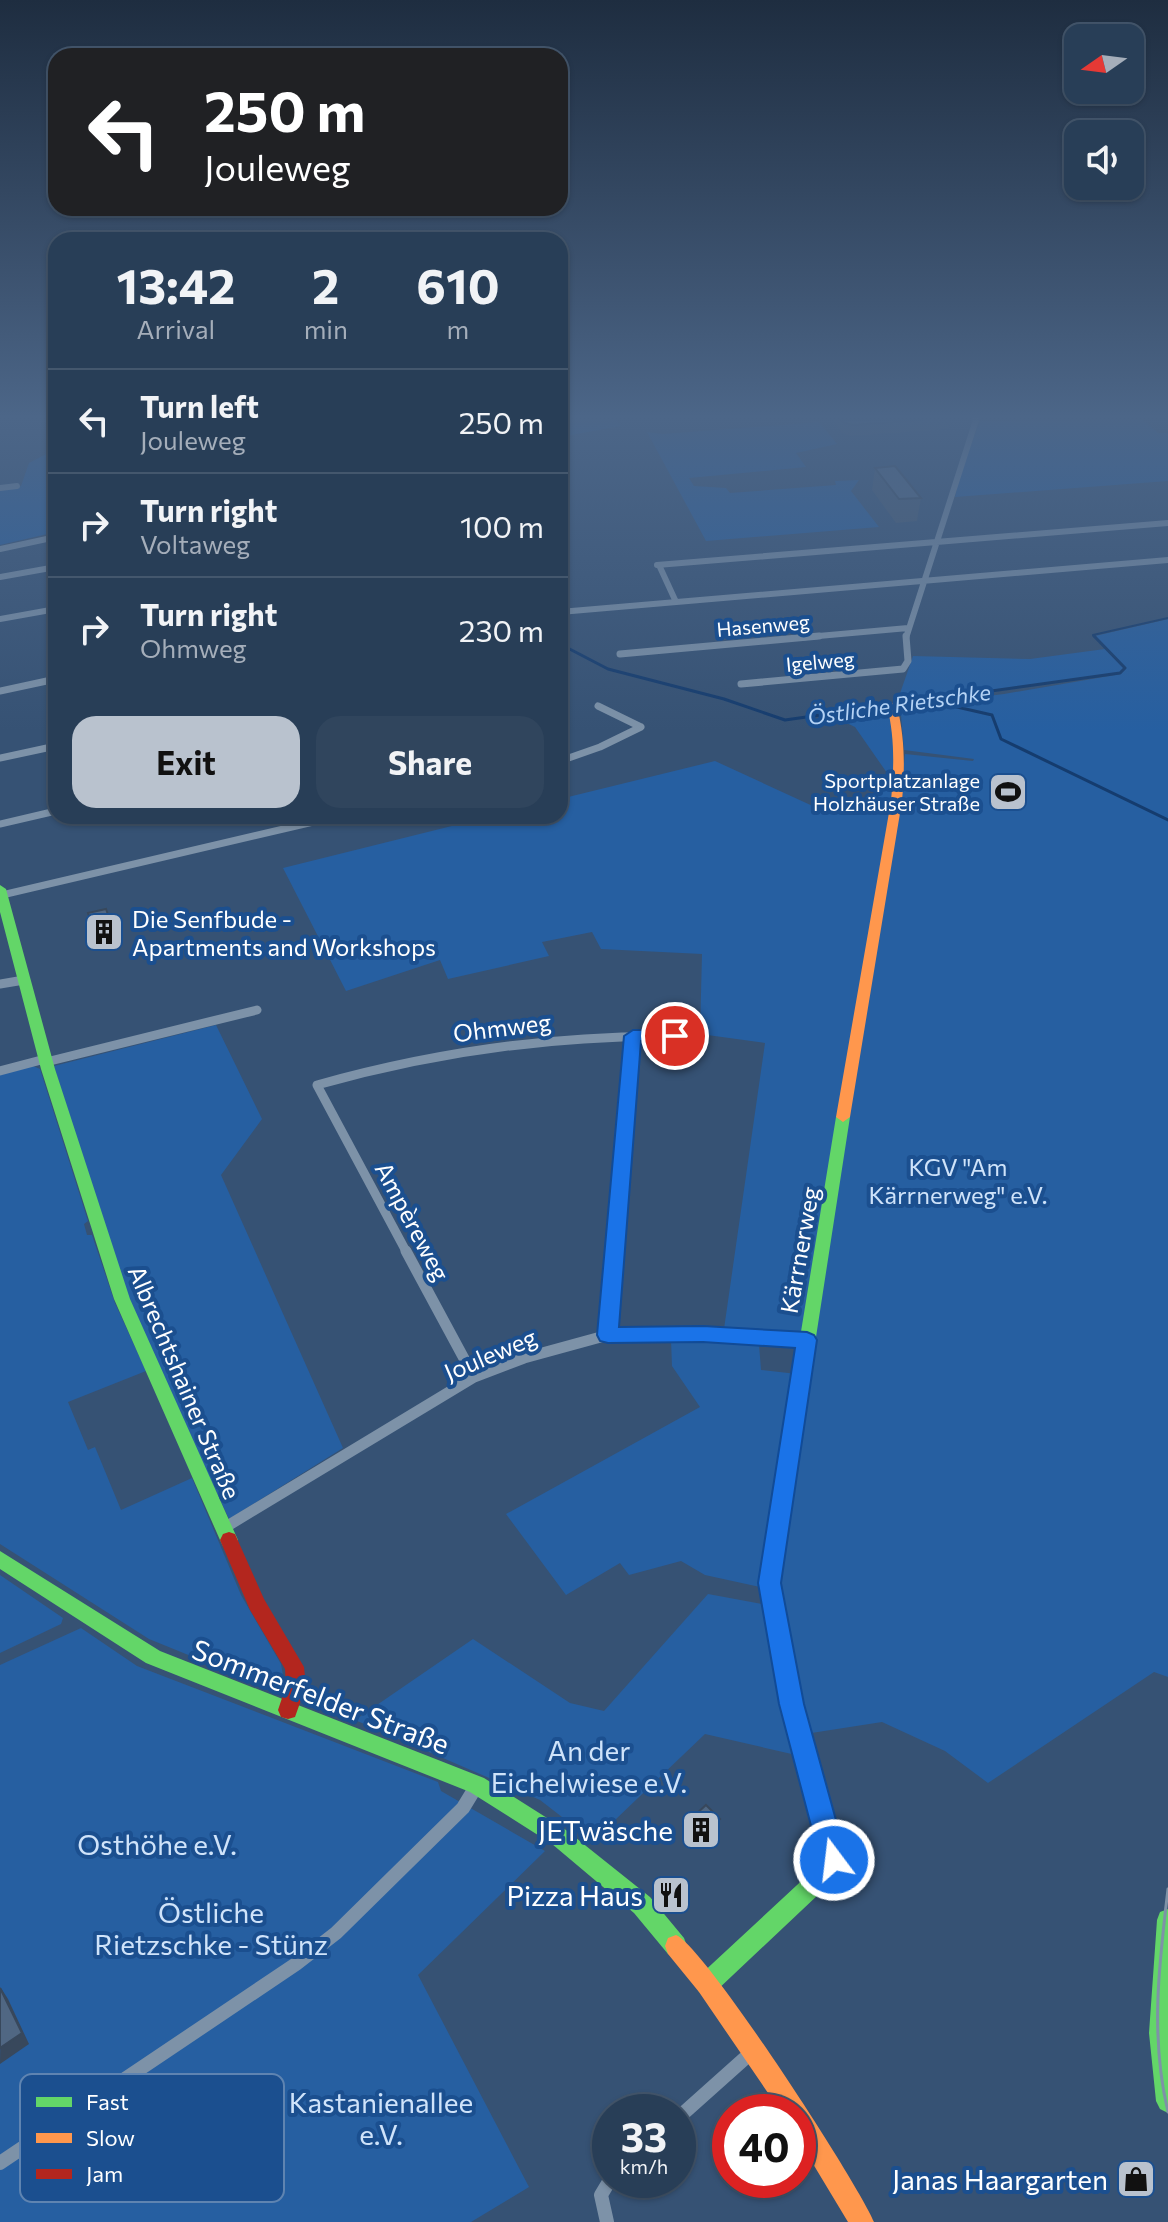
<!DOCTYPE html>
<html lang="en">
<head>
<meta charset="utf-8">
<style>
	:root { --surface:#283e57; --page:#30455d; --text:#f1f3f6; --muted:#a5aeba; --line:#44576d; --accent:#b9c2ce }
	body { margin:0; font-family:Commissioner,sans-serif; background:var(--page); color:var(--text); height:100vh; display:flex; flex-direction:column; font-size:30px; white-space:nowrap }
	* { box-sizing:border-box; margin:0 }
	p { font-size:26px; color:var(--muted) }
	.icon { flex:none; width:44px; height:44px; fill:none; stroke:currentColor; stroke-width:2; stroke-linecap:round; stroke-linejoin:round }
	.map { position:relative; flex:1; overflow:hidden }
	.panel { position:absolute; left:48px; top:232px; width:520px; height:592px; display:flex; flex-direction:column; background:var(--surface); border-radius:24px; box-shadow:0 2px 6px #0004,0 0 0 2px var(--line) }
	.panel>* { flex:none }
	.hud { position:absolute; left:48px; top:48px; width:520px; height:168px; border-radius:24px; box-shadow:0 2px 6px #0004,0 0 0 2px var(--line); background:#202124; color:#fff; overflow:hidden }
	.needle { width:52px; rotate:256deg }
	.buttons { position:absolute; left:1064px; top:24px; display:grid; gap:16px }
	.buttons a { display:grid; place-items:center; width:80px; height:80px; border-radius:16px; background:var(--surface); box-shadow:0 2px 6px #0004,0 0 0 2px var(--line); font-size:40px }
	.speed { position:absolute; left:592px; top:2094px; display:flex; gap:16px; font-size:40px; font-weight:700; text-align:center }
	.speed>* { display:grid; place-content:center; width:104px; height:104px; border-radius:50%; background:var(--surface); box-shadow:0 2px 6px #0004,0 0 0 2px var(--line); line-height:1 }
	.speed small { font-size:20px; font-weight:400 }
	.speed .limit { border:12px solid #d22; background:#fff; color:#111 }
	.pin { position:absolute; display:grid; place-items:center; width:68px; height:68px; color:#fff; margin:-34px; border:4px solid #fff; border-radius:50%; box-shadow:0 2px 8px #0007 }
	.me { position:absolute; width:88px; margin:-44px; rotate:345deg; stroke-linejoin:round; filter:drop-shadow(0 0 6px #0008) }
	.turn { display:flex; align-items:center; gap:28px; height:168px; padding:0 24px; font-size:36px }
	.turn .icon { width:104px; height:104px; stroke-width:2.5 }
	.turn b { display:block; font-size:56px; line-height:68px }
	.eta { display:flex; justify-content:space-evenly; align-items:center; height:136px; text-align:center }
	.eta b { font-size:48px; font-weight:700; line-height:56px }
	.action { display:flex; gap:16px; margin-top:auto; padding:16px 24px }
	.action a { flex:1; height:92px; border-radius:24px; background:var(--accent); color:#111; font-size:32px; font-weight:700; line-height:92px; text-align:center }
	.action a+a { background:var(--page); color:var(--text) }
	ul { padding:0; list-style:none }
	li { display:flex; align-items:center; gap:24px; height:104px; padding:0 24px; border-top:2px solid var(--line) }
	li div { flex:1 }
	li b { display:block; font-size:30px }
	li em { font-style:normal }
	.map>svg:first-child { display:block }
	.green { fill:#265fa1 }
	.lines { fill:none; stroke-linecap:round; stroke-linejoin:round }
	.stream-far1 { stroke:#153c6e; stroke-width:2 }
	.stream { stroke:#153c6e; stroke-width:3 }
	.street-far4 { stroke:#7d92a8; stroke-width:6 }
	.street-far3 { stroke:#7d92a8; stroke-width:7 }
	.street-far2 { stroke:#7d92a8; stroke-width:9 }
	.street-far1 { stroke:#7d92a8; stroke-width:11 }
	.street { stroke:#7d92a8; stroke-width:14 }
	.fast { fill:#63d668; fill-rule:evenodd }
	.slow { fill:#ff974d; fill-rule:evenodd }
	.jam { fill:#b3261e; fill-rule:evenodd }
	.tram { stroke:#7e92a7; stroke-width:3 }
	.wall { fill:#455971 }
	.shaded-wall { fill:#38485c }
	.building { fill:#506783; stroke:#38485c; stroke-width:2 }
	.route { fill:#1a73e8; stroke:#114b97; stroke-width:2 }
	.labels { text-anchor:middle; dominant-baseline:central; stroke-width:8; stroke-linejoin:round; paint-order:stroke }
	.far-street-label { font-size:20px; fill:#fff; stroke:#1b4f8f }
	.far-poi-label { font-size:20px; fill:#fff; stroke:#1b4f8f; text-anchor:end }
	.far-water-label { font-size:22px; font-style:italic; fill:#b5d3f5; stroke:#1b4f8f }
	.poi-label { font-size:24px; fill:#fff; stroke:#1b4f8f; text-anchor:start }
	.street-label { font-size:24px; fill:#fff; stroke:#1b4f8f }
	.park-label { font-size:24px; fill:#cfe3fa; stroke:#1b4f8f }
	.near-street-label { font-size:28px; fill:#fff; stroke:#1b4f8f }
	.near-park-label { font-size:28px; fill:#cfe3fa; stroke:#1b4f8f }
	.near-poi-label { font-size:28px; fill:#fff; stroke:#1b4f8f; text-anchor:end }
	.key { fill:#1b4f8f; stroke:#5f84b1; stroke-width:2 }
	.key-label { font-size:22px; fill:#fff }
</style>
</head>
<body>
<div class="map">
<svg width="1168" height="2222" viewBox="0 0 1168 2222">
	<rect width="100%" height="100%" fill="#365274"/>
	<path class="green" d="M560,420H616L621,426L560,437Z
		M1143,420L1158,433H1168V481L955,497L960,474L980,421Z
		M819,422L837,444L796,453L806,467L689,478L694,486L726,488L730,493L836,485L835,481L859,480L851,491L879,527L706,541L647,432L663,434Z
		M56,449V532L0,545V489L21,486L29,463Z
		M1168,619V1677L1154,1672L988,1783L945,1751L882,1722L805,1734L775,1598L813,1334L724,1329L765,1043L700,1034L702,954L601,949L592,932L542,942L549,956L448,979L440,960L346,991L283,868L492,816H560V799L715,761L828,813L894,785L897,832L905,754L973,761L974,759L904,750L901,715L896,707L1004,694L1121,674L1126,668L1095,636Z
		M1105,649L1124,668L1119,673L1000,691L897,702L913,656L1030,659Z
		M889,707C900,730 895,758 894,783L855,727L830,715Z
		M216,1025L262,1119L221,1175L343,1448L229,1519L126,1298L54,1066Z
		M33,1066L40,1069L88,1221L84,1224L87,1235H92L115,1303L146,1371L68,1402L88,1450L95,1447L121,1510L192,1478L241,1595L281,1664L283,1675L277,1685L267,1687L149,1639L0,1544V1075Z
		M671,1340L759,1344L761,1370L797,1374L760,1587L705,1575L681,1561L629,1575L620,1563L566,1595L506,1514L700,1407L672,1366Z
		M0,1575L63,1618L61,1624L0,1653Z
		M708,1594L762,1604L796,1755L705,1734L593,1841L540,1800L355,1720L473,1639L570,1703L604,1711Z
		M81,1628L137,1666L438,1782L441,1791L545,1851L418,1975L529,2187L471,2222H0V1665Z"/>
	<g class="lines">
		<path class="stream-far1" d="M1096,638L1093,635L1168,618"/>
		<path class="stream" d="M560,644L608,669L724,699L785,720L1120,673L1125,668L1094,636
			M935,702L992,715L1001,739L1168,820"/>
		<path class="street-far4" d="M0,488L17,486
			M0,549L56,537
			M657,565L1168,523
			M659,565L676,602
			M0,577L56,567
			M560,612L1168,560
			M0,619L56,609
			M796,638L908,628
			M906,638L976,420"/>
		<path class="street-far3" d="M620,654L819,636
			M741,684L903,669L908,661L906,636
			M0,691L56,679
			M598,706L641,727
			M0,758L56,746
			M560,761L600,747L641,727
			M0,824L56,811
			M2,895L339,816"/>
		<path class="street-far2" d="M0,984L24,980
			M46,1062L257,1010
			M0,1071L45,1059
			M407,1253L317,1085C442,1050 566,1033 696,1037
			M615,1253L633,1036"/>
		<path class="street-far1" d="M406,1251L474,1377
			M608,1335L615,1251
			M224,1528L474,1377L524,1358L608,1335L703,1334L807,1340"/>
		<path class="street" d="M678,2118L753,2051
			M0,2163L296,1964L336,1933L463,1808L477,1785
			M607,2222L601,2195L610,2180"/>
		<path class="fast" d="M0,885L6,889L55,1069L130,1299L238,1540L235,1546L229,1548L223,1546L220,1540L114,1299L41,1069L0,912Z
			M843,1112L850,1117L778,1583L807,1726L844,1860L837,1877L715,1992L707,1995L699,1992L696,1984L699,1976L824,1860L787,1726L760,1583L836,1117Z
			M0,1551L160,1651L484,1778L566,1830L650,1897L684,1938L687,1946L684,1954L676,1957L668,1954L634,1913L552,1844L470,1792L146,1663L0,1569Z
			M1168,1909V2113L1160,2109L1156,2101L1149,2033L1157,1920L1160,1912Z"/>
		<path class="slow" d="M892,703L897,706C905,738 905,768 902,801L850,1117L843,1122L836,1117L891,801C894,768 895,738 887,706Z
			M676,1935C705,1947 858,2183 874,2222H848L798,2139V2112H781L699,1992L668,1954L665,1946L668,1938Z"/>
		<path class="jam" d="M229,1532L235,1534L264,1599L304,1667L306,1686L295,1717L288,1719L281,1717L278,1710L286,1686L285,1669L250,1610L220,1540L223,1534Z"/>
		<path class="tram" d="M1168,1889C1159,1964 1150,2037 1168,2112"/>
	</g>
	<path class="wall" d="M834,420H950L949,429L850,436L842,433L834,423Z
		M875,468L921,498L917,521L896,523L872,490Z
		M683,1826L719,1827L696,1849L683,1835Z"/>
	<path class="shaded-wall" d="M117,940L118,945L100,949L99,945Z
		M720,1819L719,1827L696,1849L697,1841Z
		M1,1988L8,1999L29,2044L0,2064Z"/>
	<path class="building" d="M841,420H923L852,425L843,422Z
		M895,466L921,498L899,499L875,468Z
		M106,909L117,940L99,945L88,913Z
		M706,1805L720,1819L697,1841L683,1826Z
		M0,1988L22,2033L0,2048Z"/>
	<linearGradient id="sky" x2="0" y2="1"><stop stop-color="#1e2d40"/><stop offset="0.57" stop-color="#4c6688"/><stop offset="1" stop-color="#4c6688" stop-opacity="0"/></linearGradient>
	<rect width="1168" height="731" fill="url(#sky)"/>
	<path class="route" d="M633,1030H675L684,1036L675,1041H641L619,1327L703,1326L807,1332L814,1335L817,1340L781,1583L804,1704L847,1860L843,1870L834,1874L824,1870L820,1860L779,1704L758,1583L795,1348L703,1342L608,1343L600,1341L597,1335L624,1036Z"/>
	<defs>
		<g id="stadium-square" transform="scale(2)"><rect x="-9" y="-9" width="18" height="18" rx="4" fill="#b9c2ce" stroke="#1b4f8f"/><path d="M0-5a6.5 5 0 1 0 0 10a6.5 5 0 1 0 0-10ZM-3.5-1.8h7v3.6h-7Z" fill="#111"/></g>
		<g id="building-square" transform="scale(2)"><rect x="-9" y="-9" width="18" height="18" rx="4" fill="#b9c2ce" stroke="#1b4f8f"/><path d="M-4-6H4V6H1V3H-1V6H-4ZM-2.5-4.3h1.7v1.8h-1.7ZM.8-4.3h1.7v1.8H.8ZM-2.5-1h1.7V.8h-1.7ZM.8-1h1.7V.8H.8Z" fill="#111"/></g>
		<g id="restaurant-square" transform="scale(2)"><rect x="-9" y="-9" width="18" height="18" rx="4" fill="#b9c2ce" stroke="#1b4f8f"/><path d="M-5-6h1v4h1v-4h1v4h1v-4h1v5L-1.5 .5V6h-2V.5L-5-1ZM5-6V6H3V1.5H1.5Q1.5-4 5-6Z" fill="#111"/></g>
		<g id="shop-square" transform="scale(2)"><rect x="-9" y="-9" width="18" height="18" rx="4" fill="#b9c2ce" stroke="#1b4f8f"/><path d="M-5-2.5h2.3a2.7 3.5 0 0 1 5.4 0H5L5.5 6h-11ZM-1.5-2.5h3a1.5 2.3 0 0 0-3 0Z" fill="#111"/></g>
	</defs>
	<g fill-rule="evenodd">
		<use href="#stadium-square" x="1008" y="792"/>
		<use href="#building-square" x="104" y="932"/>
		<use href="#building-square" x="701" y="1830"/>
		<use href="#restaurant-square" x="671" y="1895"/>
		<use href="#shop-square" x="1136" y="2179"/>
	</g>
	<g class="labels">
		<g class="far-street-label">
			<text transform="translate(763 625) rotate(-5)">Hasenweg</text>
			<text transform="translate(820 661) rotate(-5)">Igelweg</text>
		</g>
		<g class="far-poi-label">
			<text x="980" y="780">Sportplatzanlage<tspan x="980" dy="23">Holzhäuser Straße</tspan></text>
		</g>
		<g class="far-water-label">
			<text transform="translate(899 704) rotate(-8)">Östliche Rietschke</text>
		</g>
		<g class="poi-label">
			<text x="132" y="918">Die Senfbude -<tspan x="132" dy="28">Apartments and Workshops</tspan></text>
		</g>
		<g class="street-label">
			<text transform="translate(502 1027) rotate(-7)">Ohmweg</text>
			<text transform="translate(413 1221) rotate(62)">Ampèreweg</text>
			<text transform="translate(799 1250) rotate(-80)">Kärrnerweg</text>
			<text transform="translate(490 1354) rotate(-23)">Jouleweg</text>
			<text transform="translate(185 1382) rotate(67)">Albrechtshainer Straße</text>
		</g>
		<g class="park-label">
			<text x="958" y="1166">KGV "Am<tspan x="958" dy="28">Kärrnerweg" e.V.</tspan></text>
		</g>
		<g class="near-street-label">
			<text transform="translate(321 1696) rotate(21)">Sommerfelder Straße</text>
		</g>
		<g class="near-park-label">
			<text x="589" y="1750">An der<tspan x="589" dy="32">Eichelwiese e.V.</tspan></text>
			<text x="157" y="1844">Osthöhe e.V.</text>
			<text x="211" y="1912">Östliche<tspan x="211" dy="32">Rietzschke - Stünz</tspan></text>
			<text x="381" y="2102">Kastanienallee<tspan x="381" dy="32">e.V.</tspan></text>
		</g>
		<g class="near-poi-label">
			<text x="673" y="1830">JETwäsche</text>
			<text x="643" y="1895">Pizza Haus</text>
			<text x="1108" y="2179">Janas Haargarten</text>
		</g>
	</g>
	<rect x="20" y="2074" width="264" height="128" rx="12" class="key"/>
	<rect x="36" y="2097" width="36" height="10" fill="#63d668"/>
	<rect x="36" y="2133" width="36" height="10" fill="#ff974d"/>
	<rect x="36" y="2169" width="36" height="10" fill="#b3261e"/>
	<g class="key-label">
		<text x="86" y="2110">Fast</text>
		<text x="86" y="2146">Slow</text>
		<text x="86" y="2182">Jam</text>
	</g>
</svg>
<div class="buttons">
<a><svg class="needle" viewBox="-14 -14 28 28"><path d="M0-13l5 13h-10z" fill="#e53935"/><path d="M0 13l5-13h-10z" fill="#a5aeba"/></svg></a>
<a><svg class="icon" aria-label="sound" viewBox="0 0 24 24"><path d="M4 9h4l5-4v14l-5-4H4zM17 9q2 3 0 6"/></svg></a>
</div>
<div class="speed"><div>33<small>km/h</small></div><div class="limit">40</div></div>
<div class="pin" style="left:675px;top:1036px;background:#d93025"><svg class="icon" aria-label="arrive" viewBox="0 0 24 24"><path d="M6 21V4h12l-3 4 3 4H6"/></svg></div>
<svg class="me" style="left:834px;top:1860px" viewBox="-20 -20 40 40"><circle r="17" fill="#1a73e8" stroke="#fff" stroke-width="3"/><path d="M0-11L8 9 0 5-8 9z" fill="#fff"/></svg>
<div class="hud">
<div class="turn"><svg class="icon" aria-label="left" viewBox="0 0 24 24"><path d="M17 20v-9H6M10 6l-5 5 5 5"/></svg><div><b>250 m</b>Jouleweg</div></div>
</div>
<section class="panel">
<div class="eta">
<div><b>13:42</b><p>Arrival</p></div>
<div><b>2</b><p>min</p></div>
<div><b>610</b><p>m</p></div>
</div>
<ul>
<li><svg class="icon" aria-label="left" viewBox="0 0 24 24"><path d="M17 20v-9H6M10 6l-5 5 5 5"/></svg><div><b>Turn left</b><p>Jouleweg</p></div><em>250 m</em></li>
<li><svg class="icon" aria-label="right" viewBox="0 0 24 24"><path d="M7 20v-9h11M14 6l5 5-5 5"/></svg><div><b>Turn right</b><p>Voltaweg</p></div><em>100 m</em></li>
<li><svg class="icon" aria-label="right" viewBox="0 0 24 24"><path d="M7 20v-9h11M14 6l5 5-5 5"/></svg><div><b>Turn right</b><p>Ohmweg</p></div><em>230 m</em></li>
</ul>
<div class="action"><a>Exit</a><a>Share</a></div>
</section>
</div>
</body>
</html>
